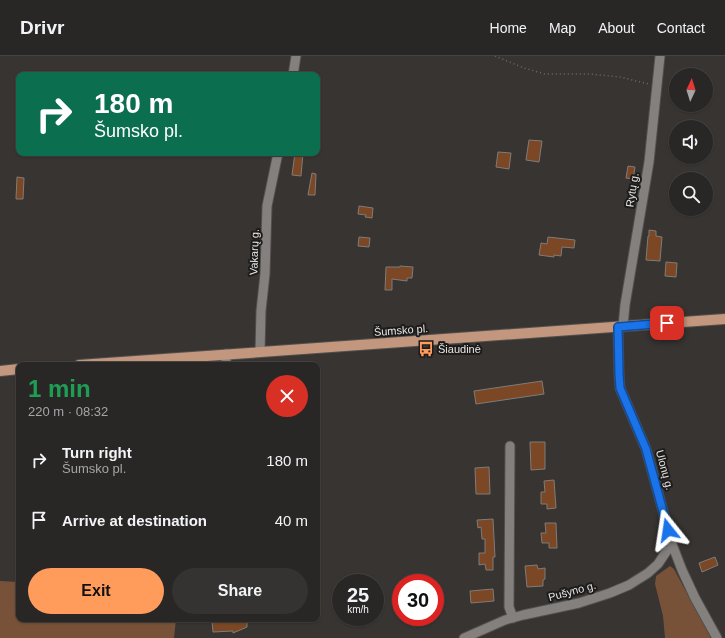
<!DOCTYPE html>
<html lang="en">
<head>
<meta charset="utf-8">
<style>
	:root { --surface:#292726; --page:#353332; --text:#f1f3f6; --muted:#a5a5a7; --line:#454443; --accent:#ff9b5b }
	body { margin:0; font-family:Helvetica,sans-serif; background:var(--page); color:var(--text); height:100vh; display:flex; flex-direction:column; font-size:15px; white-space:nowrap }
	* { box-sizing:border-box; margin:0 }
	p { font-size:13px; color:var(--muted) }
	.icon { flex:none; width:22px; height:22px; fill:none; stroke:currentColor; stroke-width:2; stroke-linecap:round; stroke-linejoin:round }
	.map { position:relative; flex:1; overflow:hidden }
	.side { position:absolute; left:16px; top:306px; width:304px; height:260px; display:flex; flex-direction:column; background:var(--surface); border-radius:8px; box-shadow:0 1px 3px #0004,0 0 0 1px var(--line) }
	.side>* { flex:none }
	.banner { position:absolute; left:16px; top:16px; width:304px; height:84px; border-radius:8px; box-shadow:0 1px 3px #0004,0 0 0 1px var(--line); background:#0b6e4f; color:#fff; overflow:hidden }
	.needle { width:26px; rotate:4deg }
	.buttons { position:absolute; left:669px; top:12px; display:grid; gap:8px }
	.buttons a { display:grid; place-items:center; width:44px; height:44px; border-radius:50%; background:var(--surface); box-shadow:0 1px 3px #0004,0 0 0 1px var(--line); font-size:20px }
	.speed { position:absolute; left:332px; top:518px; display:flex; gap:8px; font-size:20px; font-weight:700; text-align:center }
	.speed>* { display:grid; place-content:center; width:52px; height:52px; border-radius:50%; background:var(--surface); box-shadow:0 1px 3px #0004,0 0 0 1px var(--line); line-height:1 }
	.speed small { font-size:10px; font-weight:400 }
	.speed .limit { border:6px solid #d22; background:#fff; color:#111 }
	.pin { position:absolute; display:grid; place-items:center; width:34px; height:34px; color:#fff; margin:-17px; border-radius:8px; box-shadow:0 2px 6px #0006 }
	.me { position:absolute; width:44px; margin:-22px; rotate:345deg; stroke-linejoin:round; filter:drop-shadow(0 0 3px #0008) }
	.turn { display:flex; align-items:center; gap:14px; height:84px; padding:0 12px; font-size:18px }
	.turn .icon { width:52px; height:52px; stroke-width:2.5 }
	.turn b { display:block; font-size:28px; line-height:34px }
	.round { display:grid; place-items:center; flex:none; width:42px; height:42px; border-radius:21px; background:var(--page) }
	.head { display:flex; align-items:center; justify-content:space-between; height:68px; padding:0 12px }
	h1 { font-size:24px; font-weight:800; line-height:30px; color:#1e9e55 }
	.primary-button { display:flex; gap:8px; margin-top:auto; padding:8px 12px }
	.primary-button a { flex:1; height:46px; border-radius:24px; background:var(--accent); color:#111; font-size:16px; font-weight:800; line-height:46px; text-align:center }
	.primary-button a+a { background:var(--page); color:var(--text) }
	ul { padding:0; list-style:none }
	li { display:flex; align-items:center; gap:12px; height:60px; padding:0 12px }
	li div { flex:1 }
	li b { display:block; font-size:15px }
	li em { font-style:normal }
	header { display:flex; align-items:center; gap:24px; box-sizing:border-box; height:56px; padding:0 20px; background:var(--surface); border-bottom:1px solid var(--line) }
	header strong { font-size:19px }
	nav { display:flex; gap:22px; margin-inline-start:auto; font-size:14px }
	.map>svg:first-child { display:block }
	.green { fill:#785139 }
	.building { fill:#7b4725; stroke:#7f7c7a }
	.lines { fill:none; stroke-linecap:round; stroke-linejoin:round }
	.minor-casing { stroke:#52504f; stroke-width:11 }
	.major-casing { stroke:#52504f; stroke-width:12 }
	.path { stroke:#6f6c6a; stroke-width:1.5; stroke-dasharray:1 3; stroke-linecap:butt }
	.minor { stroke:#83807e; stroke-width:9 }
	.major { stroke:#c3977d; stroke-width:10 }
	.route-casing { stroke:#114b97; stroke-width:10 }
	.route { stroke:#1a73e8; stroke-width:7 }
	.labels { text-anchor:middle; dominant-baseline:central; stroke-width:4; stroke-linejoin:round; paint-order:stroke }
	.street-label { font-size:11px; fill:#e7e5e4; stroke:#1d1c1b }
	.poi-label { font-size:11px; fill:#e7e5e4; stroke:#1d1c1b; text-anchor:start }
</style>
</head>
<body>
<header>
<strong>Drivr</strong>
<nav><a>Home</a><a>Map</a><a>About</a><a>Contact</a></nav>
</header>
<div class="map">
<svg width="725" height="582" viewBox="0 0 725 582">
	<rect width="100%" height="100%" fill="#373432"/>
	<path class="green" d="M670,510L674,513L711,582H665L663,560L655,528L656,520Z
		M0,525L19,526V563H176L174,582H0Z"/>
	<path class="building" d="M529,84L542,85L539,106L526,104Z
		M498,96L511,97L509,113L496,111Z
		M295,97H303L301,120L292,119Z
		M628,110L635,111L633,123L626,122Z
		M312,117L316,118L315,139H308Z
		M17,121L24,122L23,143H16Z
		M359,150L373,152L372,162L365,161L366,159L358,158Z
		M649,174L656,175V180L662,181L660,205L646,204L648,180H649Z
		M359,181L370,182L369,191L358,190Z
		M548,181L575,184L574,192L562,191L561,200L554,199V201L539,199L541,187L547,188Z
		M666,206L677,207L676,221L665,220Z
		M400,210L413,211L412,222H407V225L392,223V234H385L386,211H400Z
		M542,325L544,338L476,348L474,335Z
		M530,386H545V413L531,414Z
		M489,411L490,438H476L475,412Z
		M554,424L556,452L547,453V448H541V436H545L544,425Z
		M493,463L495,501H493V514H486L485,508L479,509V497H485V483H482L481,471L478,472L477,464Z
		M545,467H556L557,492H549V487H542L541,477H546Z
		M715,501L718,509L702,516L699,507Z
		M537,509L538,513L545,512V523L543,524V530L527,531L525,510Z
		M493,533L494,545L471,547L470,535Z
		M247,563V571L233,577V575L213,576L212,565Z"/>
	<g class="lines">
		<g class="minor-casing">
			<path id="minor" d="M293,19L296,0
				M623,270L625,249L649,106L660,0
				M618,271L619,318L620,332L646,393L672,488L682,514L695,542L717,582
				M260,296L261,255L265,218L267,150L278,97
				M226,298V309
				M510,390L509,551L513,562
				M464,582L505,564L523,559L579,547L610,537L629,529L648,517L658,508L668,493L672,488"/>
		</g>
		<g class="major-casing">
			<path id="major" d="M79,309L725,263
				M0,315L19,313"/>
		</g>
		<path class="path" d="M495,0L524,12L545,18H590L620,21L649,28"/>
		<use href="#minor" class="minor"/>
		<use href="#major" class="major"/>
	</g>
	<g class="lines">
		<g class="route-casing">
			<path id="route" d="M667,267L618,271L619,318L620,332L646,393L668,474"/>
		</g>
		<use href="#route" class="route"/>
	</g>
	<defs>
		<g id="bus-bare" transform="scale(1.2)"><path d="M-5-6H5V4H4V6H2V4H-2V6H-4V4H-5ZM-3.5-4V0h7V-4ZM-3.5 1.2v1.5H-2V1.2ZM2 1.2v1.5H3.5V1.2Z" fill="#ff9b5b" stroke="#1d1c1b" stroke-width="2.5" paint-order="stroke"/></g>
	</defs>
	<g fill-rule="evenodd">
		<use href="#bus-bare" x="426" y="293"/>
	</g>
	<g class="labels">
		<g class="street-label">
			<text transform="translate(632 134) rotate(-81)">Rytų g.</text>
			<text transform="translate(254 196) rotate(-88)">Vakarų g.</text>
			<text transform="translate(401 274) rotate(-4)">Šumsko pl.</text>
			<text transform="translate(665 414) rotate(75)">Ulonų g.</text>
			<text transform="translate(572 535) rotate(-15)">Pušyno g.</text>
		</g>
		<g class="poi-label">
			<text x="438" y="293">Šiaudinė</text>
		</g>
	</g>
</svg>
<div class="buttons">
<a><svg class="needle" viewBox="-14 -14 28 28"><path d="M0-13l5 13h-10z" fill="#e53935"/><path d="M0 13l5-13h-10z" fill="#a5a5a7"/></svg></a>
<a><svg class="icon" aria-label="sound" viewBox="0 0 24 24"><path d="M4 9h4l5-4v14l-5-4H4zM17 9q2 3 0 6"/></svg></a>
<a><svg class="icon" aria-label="search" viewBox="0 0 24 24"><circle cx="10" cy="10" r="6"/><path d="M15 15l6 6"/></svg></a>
</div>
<div class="speed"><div>25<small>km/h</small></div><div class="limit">30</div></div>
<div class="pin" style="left:667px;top:267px;background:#d93025"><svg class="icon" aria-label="arrive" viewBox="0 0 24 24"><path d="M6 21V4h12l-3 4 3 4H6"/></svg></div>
<svg class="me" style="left:668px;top:474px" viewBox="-20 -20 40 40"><path d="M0-17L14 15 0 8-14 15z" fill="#1a73e8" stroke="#fff" stroke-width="4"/></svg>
<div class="banner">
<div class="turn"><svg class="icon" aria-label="right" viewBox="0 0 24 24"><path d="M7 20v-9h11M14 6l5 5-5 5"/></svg><div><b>180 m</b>Šumsko pl.</div></div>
</div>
<section class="side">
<div class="head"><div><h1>1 min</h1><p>220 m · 08:32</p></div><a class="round" style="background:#d93025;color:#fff"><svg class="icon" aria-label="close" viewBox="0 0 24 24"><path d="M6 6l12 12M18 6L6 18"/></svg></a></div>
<ul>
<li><svg class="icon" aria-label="right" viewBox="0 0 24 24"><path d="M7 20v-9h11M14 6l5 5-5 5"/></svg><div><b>Turn right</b><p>Šumsko pl.</p></div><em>180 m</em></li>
<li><svg class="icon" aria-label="arrive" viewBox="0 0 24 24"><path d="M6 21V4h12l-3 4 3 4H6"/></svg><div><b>Arrive at destination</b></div><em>40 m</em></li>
</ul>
<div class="primary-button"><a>Exit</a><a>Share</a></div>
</section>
</div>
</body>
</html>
